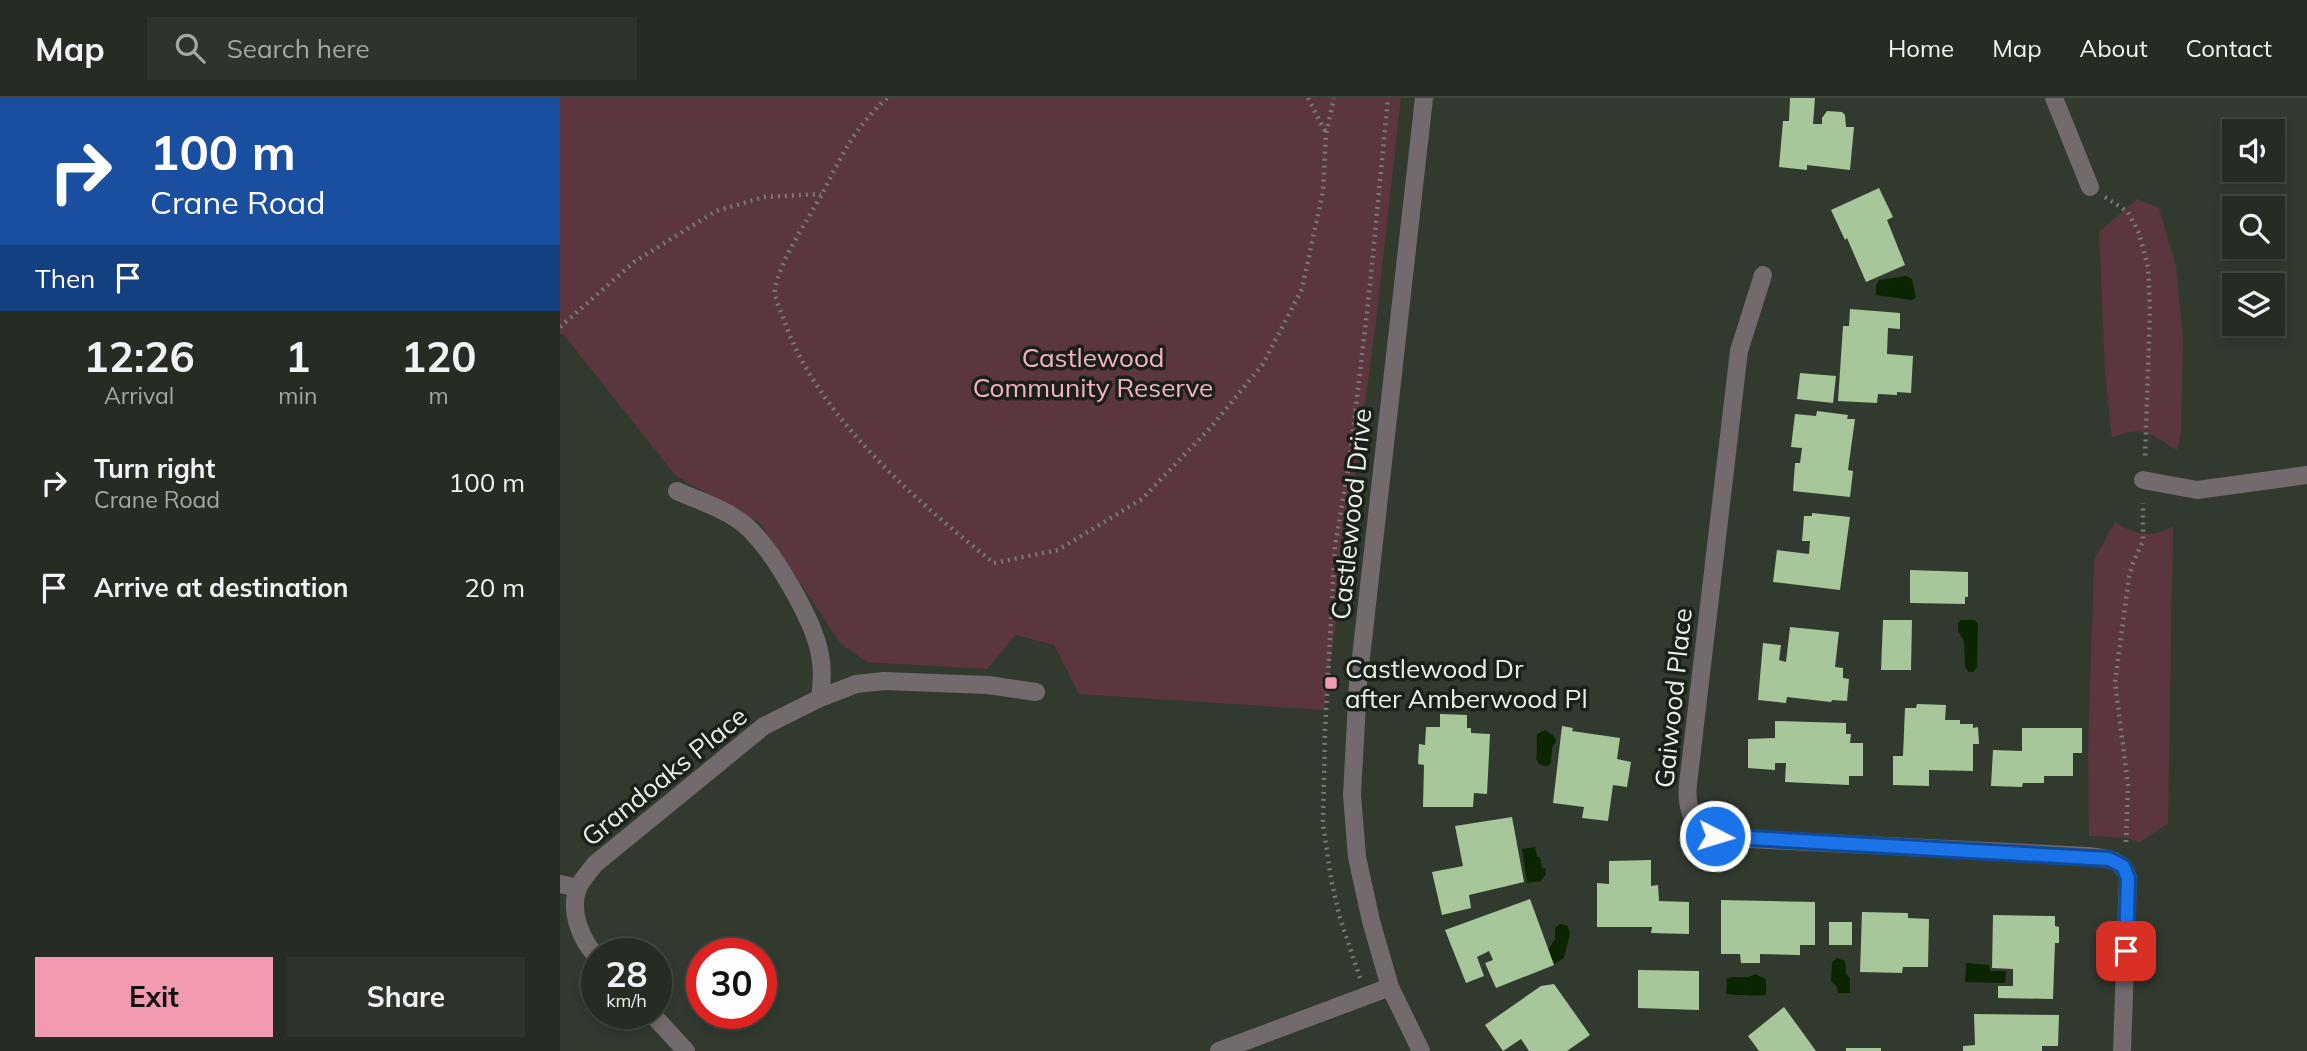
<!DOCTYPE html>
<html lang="en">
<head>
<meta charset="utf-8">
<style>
	:root { --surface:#262c23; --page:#2e342b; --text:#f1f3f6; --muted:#a4a7a6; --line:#424841; --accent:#f29aae }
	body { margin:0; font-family:Mulish,sans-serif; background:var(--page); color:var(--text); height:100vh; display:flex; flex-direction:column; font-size:26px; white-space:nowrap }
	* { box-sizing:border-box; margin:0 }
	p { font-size:23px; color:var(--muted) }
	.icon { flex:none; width:38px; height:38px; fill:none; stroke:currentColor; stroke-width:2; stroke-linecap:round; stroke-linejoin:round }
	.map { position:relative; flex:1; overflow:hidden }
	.details { display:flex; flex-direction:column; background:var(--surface); width:560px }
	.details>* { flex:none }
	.banner { background:#1a4fa0; color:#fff; overflow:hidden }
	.controls { position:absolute; left:1662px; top:21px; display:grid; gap:14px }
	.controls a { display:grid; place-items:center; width:63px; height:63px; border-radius:0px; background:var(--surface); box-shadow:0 4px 10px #0003,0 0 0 2px var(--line); font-size:35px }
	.speed { position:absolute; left:21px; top:840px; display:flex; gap:14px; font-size:35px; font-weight:700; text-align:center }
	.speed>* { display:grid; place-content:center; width:91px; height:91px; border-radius:50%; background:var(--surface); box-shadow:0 4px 10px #0003,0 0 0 2px var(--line); line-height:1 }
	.speed small { font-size:18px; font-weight:400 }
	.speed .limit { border:10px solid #d22; background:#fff; color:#111 }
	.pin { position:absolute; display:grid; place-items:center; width:60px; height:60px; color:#fff; margin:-30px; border-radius:14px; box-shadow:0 4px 10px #0006 }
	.me { position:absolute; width:77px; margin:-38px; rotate:95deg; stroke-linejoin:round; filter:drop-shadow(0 0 5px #0008) }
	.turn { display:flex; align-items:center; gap:24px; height:147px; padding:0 35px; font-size:32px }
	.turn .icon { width:91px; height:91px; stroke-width:2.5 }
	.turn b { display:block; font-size:49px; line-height:60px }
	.then { display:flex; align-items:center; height:66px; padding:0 35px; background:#0003; gap:14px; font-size:26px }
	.eta { display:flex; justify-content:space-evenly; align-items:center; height:119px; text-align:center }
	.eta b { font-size:42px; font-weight:700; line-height:49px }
	.button { display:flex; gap:14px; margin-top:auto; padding:14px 35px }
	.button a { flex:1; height:80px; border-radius:0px; background:var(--accent); color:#111; font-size:28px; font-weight:700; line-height:80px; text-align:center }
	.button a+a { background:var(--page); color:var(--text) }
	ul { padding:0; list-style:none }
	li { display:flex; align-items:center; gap:21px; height:105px; padding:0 35px }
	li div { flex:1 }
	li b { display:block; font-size:26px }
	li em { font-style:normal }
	header { display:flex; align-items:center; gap:42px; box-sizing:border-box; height:98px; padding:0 35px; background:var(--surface); border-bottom:2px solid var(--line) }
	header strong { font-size:33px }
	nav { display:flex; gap:38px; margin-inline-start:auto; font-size:24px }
	.search { width:490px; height:63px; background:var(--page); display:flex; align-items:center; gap:18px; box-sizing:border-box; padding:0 24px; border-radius:0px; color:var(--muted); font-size:26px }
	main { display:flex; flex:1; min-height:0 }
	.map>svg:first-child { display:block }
	.green { fill:#5b363e }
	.water { fill:#0b2500 }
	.building { fill:#a7c79a }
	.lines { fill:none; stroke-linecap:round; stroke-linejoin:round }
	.path { stroke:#757c73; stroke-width:4.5; stroke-dasharray:2 5; stroke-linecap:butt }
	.minor { stroke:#726a6c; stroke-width:18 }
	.route-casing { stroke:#114b97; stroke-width:18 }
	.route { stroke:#1a73e8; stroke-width:12 }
	.poi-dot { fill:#f29aae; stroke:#1c201b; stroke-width:2.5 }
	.labels { text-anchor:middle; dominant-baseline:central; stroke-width:7; stroke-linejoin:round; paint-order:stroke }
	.park-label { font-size:26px; fill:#f6b3c1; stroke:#1c201b }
	.street-label { font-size:26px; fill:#ebf0e9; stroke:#1c201b }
	.poi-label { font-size:26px; fill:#ebf0e9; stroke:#1c201b; text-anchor:start }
</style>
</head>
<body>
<header>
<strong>Map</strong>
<div class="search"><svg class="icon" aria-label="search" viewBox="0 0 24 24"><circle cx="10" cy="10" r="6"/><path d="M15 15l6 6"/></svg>Search here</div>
<nav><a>Home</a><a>Map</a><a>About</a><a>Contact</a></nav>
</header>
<main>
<section class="details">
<div class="banner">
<div class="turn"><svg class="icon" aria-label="right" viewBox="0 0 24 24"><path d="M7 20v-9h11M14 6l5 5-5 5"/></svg><div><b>100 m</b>Crane Road</div></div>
<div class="then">Then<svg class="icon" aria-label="arrive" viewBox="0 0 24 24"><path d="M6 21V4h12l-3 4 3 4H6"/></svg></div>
</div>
<div class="eta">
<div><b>12:26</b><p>Arrival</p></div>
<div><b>1</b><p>min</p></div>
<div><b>120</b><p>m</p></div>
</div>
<ul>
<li><svg class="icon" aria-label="right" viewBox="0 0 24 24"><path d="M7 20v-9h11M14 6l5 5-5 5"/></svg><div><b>Turn right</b><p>Crane Road</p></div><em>100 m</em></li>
<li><svg class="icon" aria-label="arrive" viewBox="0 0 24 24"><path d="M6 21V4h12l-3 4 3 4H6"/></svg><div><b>Arrive at destination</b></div><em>20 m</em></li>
</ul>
<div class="button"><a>Exit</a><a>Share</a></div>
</section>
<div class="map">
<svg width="1747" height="953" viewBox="0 0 1747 953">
	<rect width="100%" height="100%" fill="#323a2f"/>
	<path class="green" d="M0,0H841L817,216L764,612L519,596L494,547L456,537L427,571L307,564L281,546L200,425L116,378L4,237L0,236Z
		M1577,101L1599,110L1616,168L1623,240L1621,335L1617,352C1591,337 1584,326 1552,340L1545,274L1539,134Z
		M1555,424C1575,437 1592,441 1613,428L1608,725L1580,744L1567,740L1529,738L1528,656L1534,462Z"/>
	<path class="water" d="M1346,178L1352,181L1356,200L1352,202L1316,197V187L1319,182Z
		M1401,522H1415L1418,526L1417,569L1413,574H1408L1405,568L1404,543L1398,533V525Z
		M985,632L994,638L996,643L992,650L991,665L988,668L980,667L976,661C978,651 976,645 977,636Z
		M975,749L977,759H980L982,770H985L986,776L981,783L967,785L962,751Z
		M1000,826L1007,827L1010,835L1004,860L994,866L988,852L995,841V830Z
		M1277,860L1285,863L1286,875L1290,881V895H1278L1277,889L1271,883L1272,864Z
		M1406,865L1429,867L1430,873H1446L1445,885L1405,884Z
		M1195,876L1206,881V897C1201,898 1173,897 1166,896L1167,881C1176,876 1185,883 1195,876Z"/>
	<path class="building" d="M1230,0H1255L1253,26H1262V20L1267,13L1282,14L1285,17L1286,29H1294L1290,72L1247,67V72L1219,69L1223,23H1229Z
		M1319,90L1333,119L1327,122L1345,167L1306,184L1287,140L1285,142L1271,112Z
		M1290,211L1340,215V231L1328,230L1327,256L1353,258L1351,295L1337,294V297L1318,296L1317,305L1278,303L1283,228H1289Z
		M1240,275L1276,278L1273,305L1237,301Z
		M1257,313L1288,317L1287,321H1295L1288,372L1293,373L1290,399L1233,393L1235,365H1240L1242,350L1231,349L1235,316L1256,318Z
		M1252,415L1290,419L1280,492L1213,484L1217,452L1249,456L1250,443H1242L1244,418H1252Z
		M1350,472L1408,474V499H1405V506L1350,505Z
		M1323,522H1352L1351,572H1321Z
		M1230,529L1279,534L1275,569L1283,570V580L1289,581L1287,603L1272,602L1271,604L1227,599L1226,605L1198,602L1203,545L1221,547L1219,562L1226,564Z
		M1357,606L1386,607L1385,622H1400V626H1413V630L1418,629L1419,646H1413V673L1369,672V688L1333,687V658H1343L1345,610H1356Z
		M880,616L907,617V630H911V635L930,636L927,696L914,695L913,709H863L864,667L858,666L859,646L865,647L866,629H880Z
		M1215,623L1286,625V636H1291L1290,645H1303V678H1289V687L1225,684L1226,665H1215V672L1188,670V641L1215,640Z
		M1002,628L1013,630L1012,633L1060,640L1057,661L1071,664L1067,689L1053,687L1048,723L1022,720L1024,709L993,705Z
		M1462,630H1522V655H1513V678H1484V685H1463L1462,689L1431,688L1433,652L1462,653Z
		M952,719L964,784L909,797L911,810L882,817L872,774L903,768L895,728Z
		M1091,762V788L1098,787L1099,803L1129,804V836L1091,835L1092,829H1037V785L1049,786V763Z
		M970,801L994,867L936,890L925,865L933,862L929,853L917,859L924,878L906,885L885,832Z
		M1161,802L1255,804V847H1240V857L1200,856V865H1181L1180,856H1161Z
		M1302,814L1348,815V820L1369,821L1368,869H1343L1342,875L1300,874Z
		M1433,817L1495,818V828L1499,829V845H1495L1493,901L1438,900V888H1453V871L1432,870Z
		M1269,824H1292V847H1269Z
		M1078,872L1139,873V912L1078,910Z
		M994,886L1030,937L1007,953H969L961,941L943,953L925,927L981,888Z
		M1224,909L1256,953H1199L1188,938Z
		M1414,916L1499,917L1498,948H1482V953H1403V948L1415,947Z
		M1286,950H1321V953H1286Z"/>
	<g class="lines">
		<path class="path" d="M327,0C294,30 282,57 262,96C248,122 219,163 215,192C214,200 221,213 224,222C256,317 357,404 434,465L498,452L582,401L652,328L703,266L742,191L763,93L766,36L774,0
			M748,0L766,35
			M1545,99L1568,114L1579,135L1588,169L1590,212L1585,361
			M0,229L74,164L156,113L204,99L261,96
			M1566,744L1568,687L1555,584L1569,479L1573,465L1583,443V405
			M800,880L780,820L771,781L763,726L765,633L775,448L790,360L809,197L828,0"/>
		<path class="minor" d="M1494,0L1530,89
			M1203,177L1179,253L1128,686C1125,717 1136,735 1169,740L1527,758C1544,760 1563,760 1568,780L1562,953
			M1583,382L1637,392L1747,377
			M117,393C139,403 166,411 185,427C212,450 254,522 260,557C263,571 262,586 260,600
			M0,786L18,790
			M37,859C21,842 9,813 18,790C22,781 30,773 35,766L204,628L260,600L296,586L324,583L428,587L476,594
			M91,915L126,953
			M659,953L830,889
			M861,953L830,889L811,823L797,759L792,697L798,586L864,0"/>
	</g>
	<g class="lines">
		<g class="route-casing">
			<path id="route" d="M1155,738L1549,761L1563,768L1568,780L1566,853"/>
		</g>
		<use href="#route" class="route"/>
	</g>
	<rect class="poi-dot" x="764" y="578" width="14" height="14" rx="3.5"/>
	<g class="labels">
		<g class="park-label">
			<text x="533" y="259">Castlewood<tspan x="533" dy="30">Community Reserve</tspan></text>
		</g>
		<g class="street-label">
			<text transform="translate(791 416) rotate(-84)">Castlewood Drive</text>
			<text transform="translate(1113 600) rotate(-84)">Gaiwood Place</text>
			<text transform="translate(104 678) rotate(-39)">Grandoaks Place</text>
		</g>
		<g class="poi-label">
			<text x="785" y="570">Castlewood Dr<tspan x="785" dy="30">after Amberwood Pl</tspan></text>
		</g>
	</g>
</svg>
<div class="controls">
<a><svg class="icon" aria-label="sound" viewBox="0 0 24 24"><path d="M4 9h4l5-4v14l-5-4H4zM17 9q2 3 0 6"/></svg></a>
<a><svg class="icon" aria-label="search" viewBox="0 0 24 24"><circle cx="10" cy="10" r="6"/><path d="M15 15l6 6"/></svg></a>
<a><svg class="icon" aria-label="layers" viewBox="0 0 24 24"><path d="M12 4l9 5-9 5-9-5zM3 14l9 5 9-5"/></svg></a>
</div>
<div class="speed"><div>28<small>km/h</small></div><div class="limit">30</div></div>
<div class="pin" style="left:1566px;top:853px;background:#d93025"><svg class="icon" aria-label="arrive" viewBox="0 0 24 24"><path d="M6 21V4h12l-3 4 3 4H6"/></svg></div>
<svg class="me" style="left:1155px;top:738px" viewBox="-20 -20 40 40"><circle r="17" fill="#1a73e8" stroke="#fff" stroke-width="3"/><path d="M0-11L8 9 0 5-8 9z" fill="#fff"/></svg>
</div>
</main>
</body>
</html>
